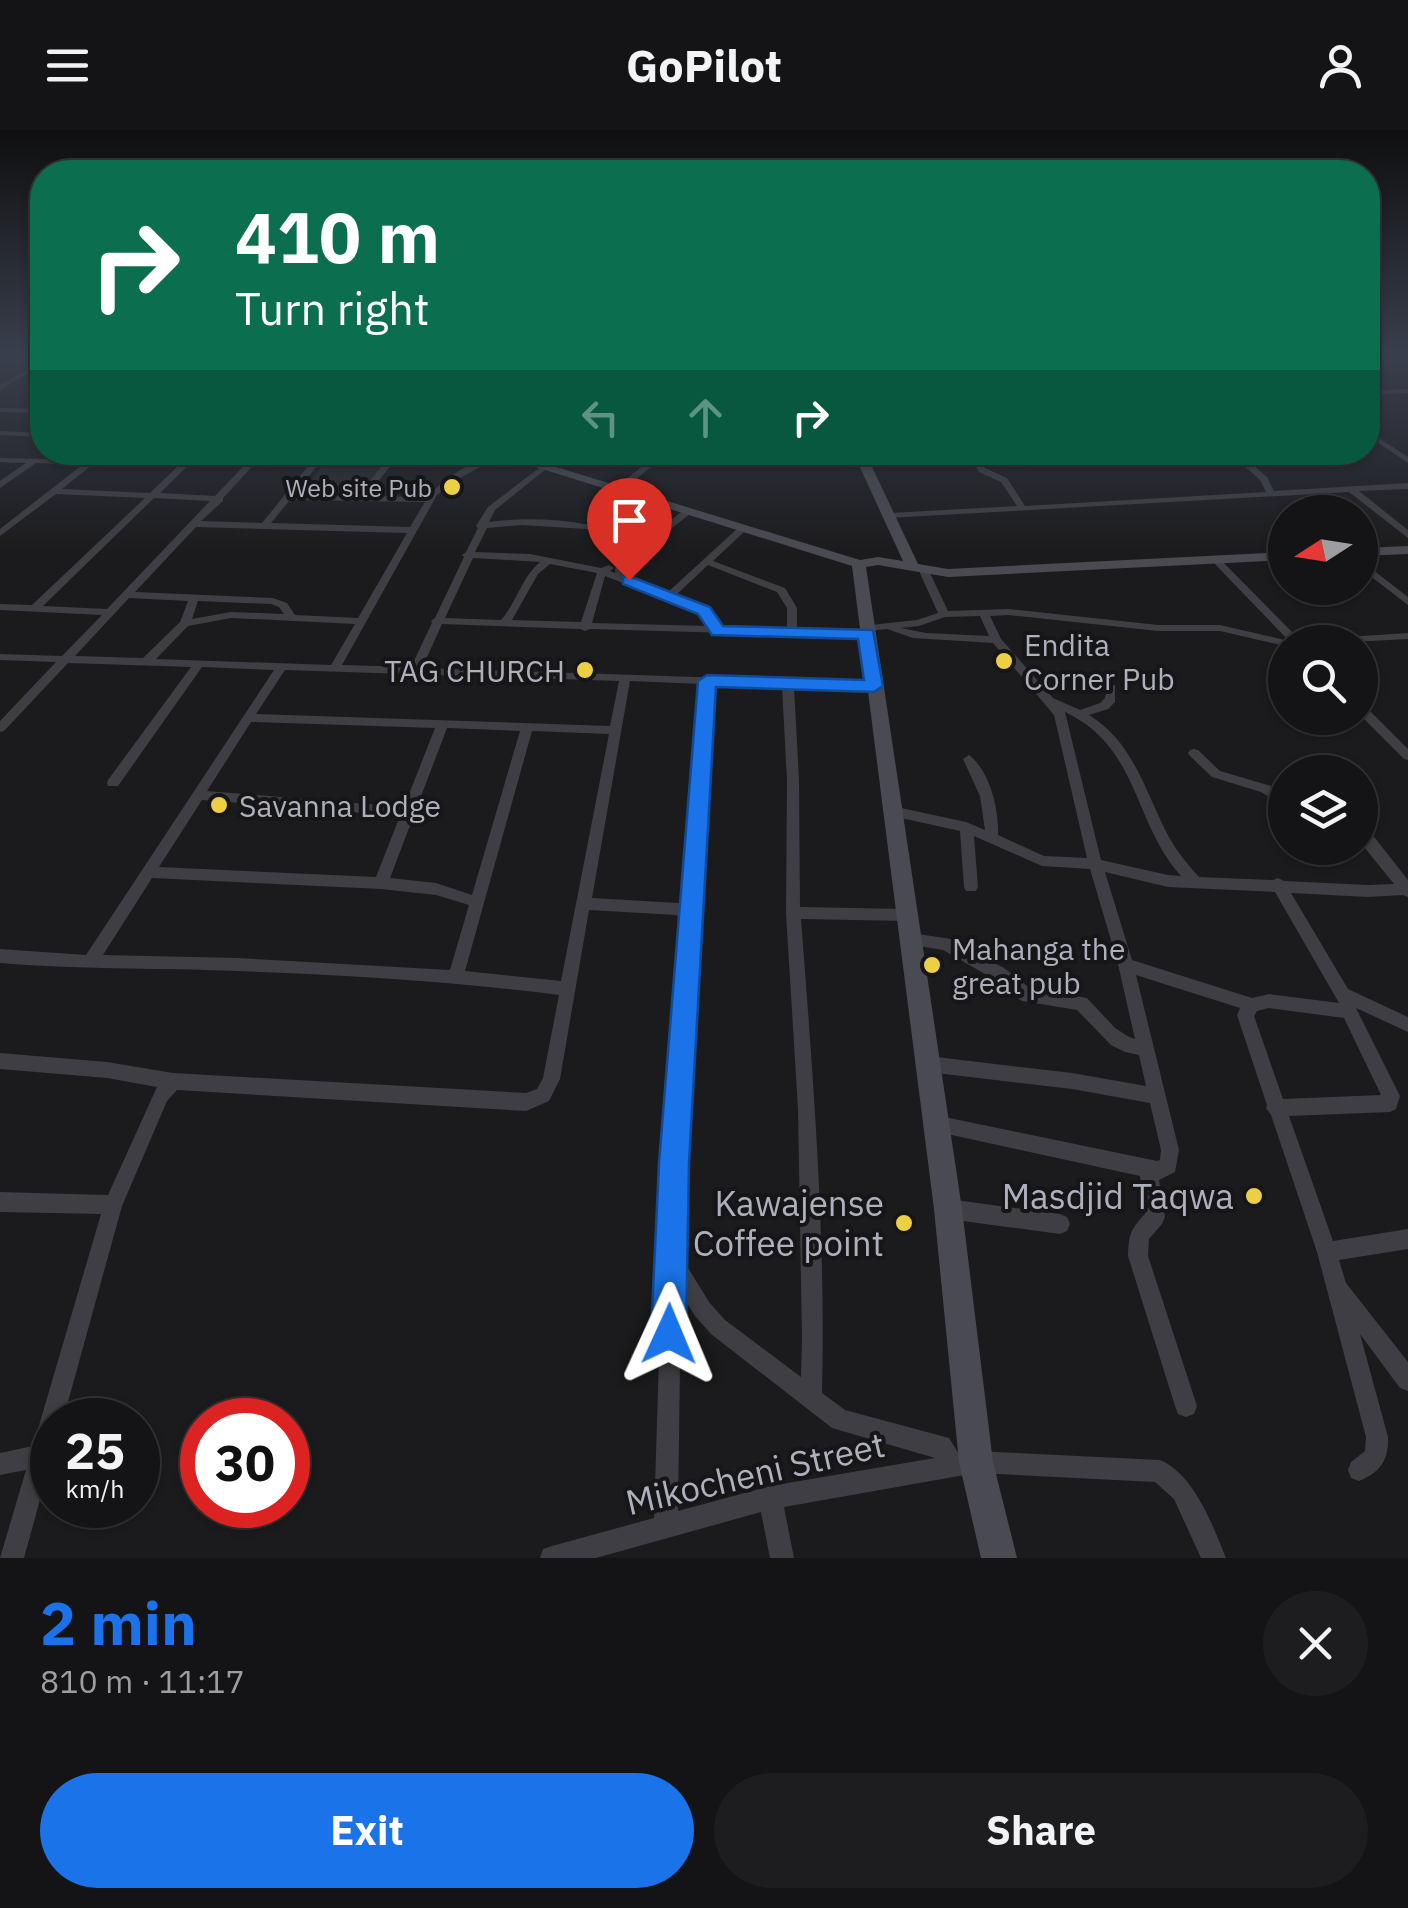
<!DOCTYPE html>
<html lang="en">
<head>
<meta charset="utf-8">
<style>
	:root { --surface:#141416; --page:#1d1d1f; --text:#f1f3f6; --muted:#9d9ea1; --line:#333335; --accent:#1a73e8 }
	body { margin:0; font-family:"IBM Plex Sans",sans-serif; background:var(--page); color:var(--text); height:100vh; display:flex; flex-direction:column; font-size:38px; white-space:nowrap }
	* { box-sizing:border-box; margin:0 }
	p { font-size:32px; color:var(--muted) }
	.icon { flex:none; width:55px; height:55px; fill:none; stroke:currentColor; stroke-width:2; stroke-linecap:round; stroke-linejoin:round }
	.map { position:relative; height:1428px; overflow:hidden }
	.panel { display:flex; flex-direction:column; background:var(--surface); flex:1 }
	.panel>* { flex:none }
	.top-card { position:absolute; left:30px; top:30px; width:1350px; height:305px; border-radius:40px; box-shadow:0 2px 8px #0004,0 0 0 2px var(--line); background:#0b6e4f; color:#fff; overflow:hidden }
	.needle { width:65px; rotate:258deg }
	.controls { position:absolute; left:1268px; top:365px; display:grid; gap:20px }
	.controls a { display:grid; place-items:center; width:110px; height:110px; border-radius:50%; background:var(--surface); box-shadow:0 2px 8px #0004,0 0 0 2px var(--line); font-size:50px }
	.speed { position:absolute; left:30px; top:1268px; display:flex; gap:20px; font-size:50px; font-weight:700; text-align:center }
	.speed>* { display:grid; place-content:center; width:130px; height:130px; border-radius:50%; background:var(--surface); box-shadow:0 2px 8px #0004,0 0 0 2px var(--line); line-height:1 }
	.speed small { font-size:25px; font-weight:400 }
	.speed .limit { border:15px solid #d22; background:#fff; color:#111 }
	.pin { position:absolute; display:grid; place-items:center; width:85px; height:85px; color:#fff; margin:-102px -42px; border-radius:50% 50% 50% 0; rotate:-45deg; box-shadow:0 0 10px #0007 }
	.pin .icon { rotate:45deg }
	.me { position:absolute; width:110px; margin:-55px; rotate:1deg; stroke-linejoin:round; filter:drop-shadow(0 0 8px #0008) }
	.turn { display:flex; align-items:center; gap:35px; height:210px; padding:0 40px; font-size:45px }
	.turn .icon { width:130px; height:130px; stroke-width:2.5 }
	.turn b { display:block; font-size:70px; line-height:85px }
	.lanes { display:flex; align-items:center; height:95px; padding:0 40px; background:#0003; justify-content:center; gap:50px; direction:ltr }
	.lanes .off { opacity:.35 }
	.round { display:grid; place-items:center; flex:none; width:105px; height:105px; border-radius:52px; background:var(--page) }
	.head { display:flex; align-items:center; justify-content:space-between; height:170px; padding:0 40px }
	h1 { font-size:60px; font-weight:700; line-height:75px; color:var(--accent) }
	.cta { display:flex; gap:20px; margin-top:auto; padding:20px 40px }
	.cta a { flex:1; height:115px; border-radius:60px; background:var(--accent); color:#fff; font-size:40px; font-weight:700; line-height:115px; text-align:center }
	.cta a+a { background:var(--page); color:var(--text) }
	header { display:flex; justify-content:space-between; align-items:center; height:130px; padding:0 40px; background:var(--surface); font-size:45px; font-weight:700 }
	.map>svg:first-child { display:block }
	.built { fill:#27272a }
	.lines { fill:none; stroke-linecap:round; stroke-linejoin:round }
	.street { fill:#3e3e44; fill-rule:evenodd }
	.secondary { fill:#4a4a52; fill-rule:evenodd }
	.route { fill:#1a73e8; stroke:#114b97; stroke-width:2.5 }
	.poi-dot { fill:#eccf43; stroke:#161618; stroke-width:4 }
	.labels { text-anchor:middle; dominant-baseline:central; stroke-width:8; stroke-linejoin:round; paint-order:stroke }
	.far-poi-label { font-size:25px; fill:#aeb0bc; stroke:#161618; text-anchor:end }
	.poi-label { font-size:30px; fill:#aeb0bc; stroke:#161618; text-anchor:start }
	.near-poi-label { font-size:35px; fill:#aeb0bc; stroke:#161618; text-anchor:end }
	.near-street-label { font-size:35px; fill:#aeb0bc; stroke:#161618 }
</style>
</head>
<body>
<header><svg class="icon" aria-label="menu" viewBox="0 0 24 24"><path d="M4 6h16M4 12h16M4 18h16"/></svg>GoPilot<svg class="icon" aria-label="person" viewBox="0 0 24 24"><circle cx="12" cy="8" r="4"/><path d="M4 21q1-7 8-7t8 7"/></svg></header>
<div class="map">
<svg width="1408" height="1428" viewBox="0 0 1408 1428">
	<rect width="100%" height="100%" fill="#1b1b1d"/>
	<path class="built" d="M333,323H393L364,362L311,350Z"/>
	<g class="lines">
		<path class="street" d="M2,224H10L0,230Z
			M1368,224H1400L1368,227Z
			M42,231V236L0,260V255Z
			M1408,259V263L1368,265V261Z
			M0,278L42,279V283L0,282Z
			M0,301L42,303V307L0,305Z
			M1368,301L1408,327V333L1368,306Z
			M193,322H202L160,363L215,366L257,322L317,325L319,322H328L294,365L359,366L392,322H401L367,366L428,367C442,349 484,322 508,322L460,348L437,365L342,535L411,537L432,493L431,491L435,488L464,427L462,425L466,422L478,398L476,396L488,377L543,335H546V339L495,380L489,392C542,385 595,392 645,410L684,380H690V384L624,435L626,447L667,463L739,397H745V401L713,431L785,458L797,478V499L864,501L861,498L862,496L917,490L938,483L919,441L924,438L929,441L948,481L1008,479L1158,495H1220L1289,511L1213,432L1211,430L1216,427L1219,428L1300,510L1408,503V509L1351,512L1289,511L1290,512H1285V516L1220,501H1158L1008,485L990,486L1001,509L1053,568L1080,580L1100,573L1105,568L1107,555H1115V572L1108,579L1089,585C1135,613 1146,665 1170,709C1178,723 1188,735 1199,747L1273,750L1278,748L1284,751L1368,755L1394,754L1360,712V700L1375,708L1408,750V767L1403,765L1368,767L1291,763L1348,859L1408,887V902L1356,878L1400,966L1396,979L1390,982L1289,986L1333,1111L1408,1099V1119L1339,1130L1346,1153L1408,1232V1261L1400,1258L1360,1204L1388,1307C1389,1330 1380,1343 1359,1351L1351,1348L1348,1340L1351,1332L1365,1321L1366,1307L1317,1122L1271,985L1266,978L1267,975L1237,885L1240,878L1136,845L1179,1020L1175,1042L1159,1050L1165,1087L1162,1094L1149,1109L1148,1126L1197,1276L1194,1284L1186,1287L1178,1284L1175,1276L1128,1126C1129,1104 1130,1100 1145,1084L1140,1046L929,1000L926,994L929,988L935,985L1157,1031L1160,1030L1161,1020L1150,973L1072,959L928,942L922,940L920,934L922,928L928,926L1072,943L1146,956L1139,925L1125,922L1111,915L1077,880L1022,871L992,848L943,820L907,814L904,809L907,804L912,803L951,809L1004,838L1031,859L1087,868L1115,898L1129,907L1135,909L1118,834L1090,739L1042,736L974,706L978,757L976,761H966L964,757L960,701L892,686L885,681L892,676L966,692L985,700L980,666L963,629L969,625C990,641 999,679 998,705L1044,726L1087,728L1054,585L993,513L913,508L887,499L868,501L872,504L867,507L590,499L585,501L580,499L442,494L422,538L878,553V559L874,560L794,557L799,650L800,777L905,779L910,781L912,785L910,789L905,791L801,789C813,947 826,1105 822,1263L845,1280L949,1308L959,1324L976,1321L1160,1330C1194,1344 1213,1396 1226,1428H1201L1174,1369L1155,1352L976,1343L784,1377L794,1428H770L761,1382L596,1428H540L543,1419L552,1416L654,1388L662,1131L660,1127L662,1122L665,1033L683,789L676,785L589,780L560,949L549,971L526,981L177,960L167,971L122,1076L63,1290H52V1326L24,1428H0L26,1340L0,1345V1323L33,1316L101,1084L0,1082V1062L108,1065L157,957L107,948L0,939V923L107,932L173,943L526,963L537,959L543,948L559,865C442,850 324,844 207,840C137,838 69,839 0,833V819L86,825L274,540L202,537L118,656H108L107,653L108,650L191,537L68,533L4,601L0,602V591L56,532L0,530V524L62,526L102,485L0,480V474L32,475L145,368L56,364L0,406V399L82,335L36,333L0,358V351L26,333L0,332V328L182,332ZM260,328L313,330L262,393L201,391L223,371V368ZM92,335L177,337L150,363L62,359ZM154,368L210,371L107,479L43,476ZM290,370L425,372L410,397L271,393ZM522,395L586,399L639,414L616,432L615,443L610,441L614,438L609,435L601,438L530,424L475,422L487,398ZM196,397H197L407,403L358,488L295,485L287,473L273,468L135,462ZM473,428L540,432C521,448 517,472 501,490L445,488ZM550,434L597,443L581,492L512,490L538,444ZM708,435L777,462L787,478V498L720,496L708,479L675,466ZM605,446L700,483L709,496L592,493ZM129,468L188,471L180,492L143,528L75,526ZM198,471L271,474L279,477L284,484L231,482L192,489ZM980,486L989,506L926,503L901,498L919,496L945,487ZM231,488L355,494L331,535L156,529L188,496ZM285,540L619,551L610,596L256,584ZM630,551L701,554L684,775L678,773L592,768ZM712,554L782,557L787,650L786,783L798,979L802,1208L801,1247L725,1190L709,1172L682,1128L683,1033ZM1065,582C1140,618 1132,691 1181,746L1168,745L1101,730ZM251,592L435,598L404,677L207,661ZM447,598L520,601L472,765L436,753L390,748ZM532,601L609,604L561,851L465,841ZM202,670L400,686L376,747L159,737ZM1105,742L1168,757L1275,762L1339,873L1269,864L1252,868L1132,830ZM152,748L381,759L436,765L469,775L450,840L238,828L103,825ZM1269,878L1344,888L1381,965L1283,969L1254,886L1257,881ZM681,1164L695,1186L711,1204L832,1298L935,1328L770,1356L678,1381Z
			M625,322C639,322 644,326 651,337L619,363H613V359L643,336L638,330Z
			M968,322H976L985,338L1007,348L1025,376L1266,362L1260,350L1229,322H1238L1267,347L1274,361L1408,353V359L1359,361L1408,400V408L1349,362L887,388L886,386L890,383L1017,376L1001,352L979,342Z
			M1360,430L1408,467V475L1360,438Z
			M1360,574L1364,575L1408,619V630L1404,629L1360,585Z
			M1194,619L1198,620L1220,641L1271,656L1285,665V676L1261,662L1212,647L1190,626L1188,623L1190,620Z
			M948,1069L1060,1084L1067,1087L1070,1094L1067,1101L1060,1104L948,1089L941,1086L938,1079L941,1072Z"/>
		<path class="secondary" d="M488,322H507L860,430L878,427L903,431L853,322H865L918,434L948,439L1285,422V430L948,447L878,435L866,437L962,1079L993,1332L1017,1428H981L959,1332L934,1079L852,436Z
			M1408,416V424L1360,426V418Z"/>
	</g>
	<linearGradient id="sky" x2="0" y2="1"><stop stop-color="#0f0f10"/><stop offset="0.53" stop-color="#393f4c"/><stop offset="1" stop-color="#393f4c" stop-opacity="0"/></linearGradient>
	<rect width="1408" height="424" fill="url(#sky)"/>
	<path class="route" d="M629,446L710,477L723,496L873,500L883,556L874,562L716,557L689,1033L686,1204L681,1216L669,1221L657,1216L651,1204L659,1033L698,551L707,545L864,550L858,509L712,505L698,484L623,454V447Z"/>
	<g class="poi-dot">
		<circle cx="452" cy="357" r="10"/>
		<circle cx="1004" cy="531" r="10"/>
		<circle cx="585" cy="540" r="10"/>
		<circle cx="219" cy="675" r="10"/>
		<circle cx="932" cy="835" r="10"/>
		<circle cx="1254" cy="1066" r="10"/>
		<circle cx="904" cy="1093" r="10"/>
	</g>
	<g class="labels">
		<g class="far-poi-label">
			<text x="432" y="357">Web site Pub</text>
		</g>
		<g class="poi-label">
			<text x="1024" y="514">Endita<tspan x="1024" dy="34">Corner Pub</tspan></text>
			<text x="565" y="540" text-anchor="end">TAG CHURCH</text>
			<text x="239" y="675">Savanna Lodge</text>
			<text x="952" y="818">Mahanga the<tspan x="952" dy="34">great pub</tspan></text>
		</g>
		<g class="near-poi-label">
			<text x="1234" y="1066">Masdjid Taqwa</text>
			<text x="884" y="1073">Kawajense<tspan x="884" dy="40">Coffee point</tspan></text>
		</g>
		<g class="near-street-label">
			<text transform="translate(755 1343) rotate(-13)">Mikocheni Street</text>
		</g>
	</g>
</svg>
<div class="controls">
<a><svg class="needle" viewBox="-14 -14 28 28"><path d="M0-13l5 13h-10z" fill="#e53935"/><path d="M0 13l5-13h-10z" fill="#9d9ea1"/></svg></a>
<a><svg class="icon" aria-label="search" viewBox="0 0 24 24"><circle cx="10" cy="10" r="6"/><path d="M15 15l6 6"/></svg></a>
<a><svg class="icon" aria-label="layers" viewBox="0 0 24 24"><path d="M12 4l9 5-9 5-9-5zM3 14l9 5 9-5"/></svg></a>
</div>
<div class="speed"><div>25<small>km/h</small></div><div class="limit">30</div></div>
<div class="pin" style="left:629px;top:450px;background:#d93025"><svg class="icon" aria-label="arrive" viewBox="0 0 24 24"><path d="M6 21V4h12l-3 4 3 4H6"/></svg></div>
<svg class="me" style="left:669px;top:1204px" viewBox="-20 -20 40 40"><path d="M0-17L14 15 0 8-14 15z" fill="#1a73e8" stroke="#fff" stroke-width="4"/></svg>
<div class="top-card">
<div class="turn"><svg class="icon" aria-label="right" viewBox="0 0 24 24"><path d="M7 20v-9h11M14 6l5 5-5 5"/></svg><div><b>410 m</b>Turn right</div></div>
<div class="lanes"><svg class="icon off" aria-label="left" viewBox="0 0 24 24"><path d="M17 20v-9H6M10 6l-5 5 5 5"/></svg><svg class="icon off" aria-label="ahead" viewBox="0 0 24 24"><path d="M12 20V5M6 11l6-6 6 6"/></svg><svg class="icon" aria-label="right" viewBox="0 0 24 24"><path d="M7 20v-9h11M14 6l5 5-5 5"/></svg></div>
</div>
</div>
<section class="panel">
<div class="head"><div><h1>2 min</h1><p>810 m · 11:17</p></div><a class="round"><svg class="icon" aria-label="close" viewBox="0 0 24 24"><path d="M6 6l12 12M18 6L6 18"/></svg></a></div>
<div class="cta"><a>Exit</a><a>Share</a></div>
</section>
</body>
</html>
